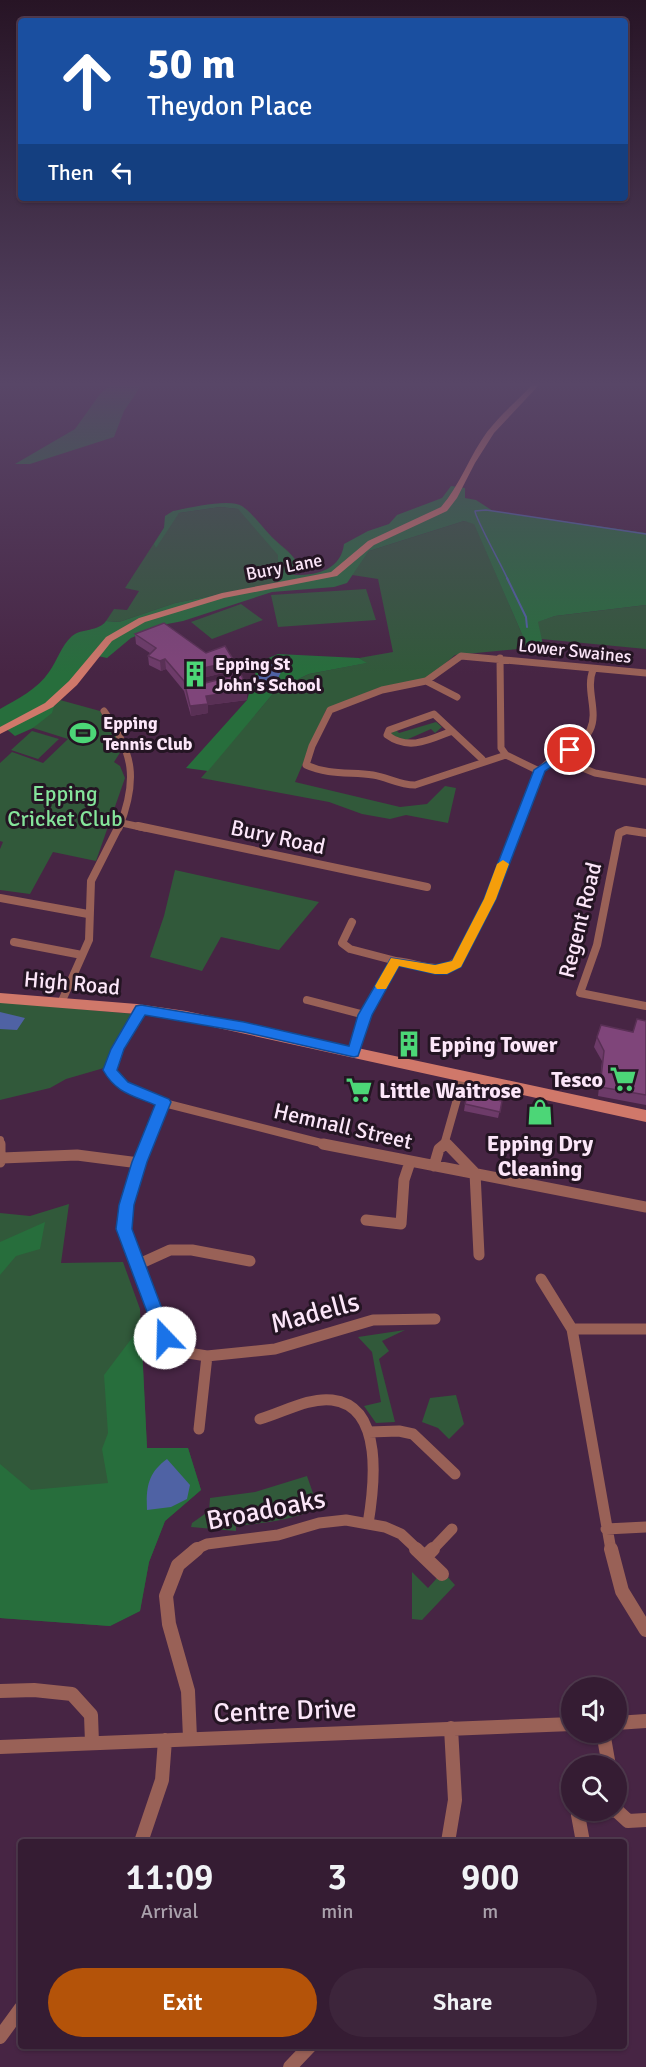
<!DOCTYPE html>
<html lang="en">
<head>
<meta charset="utf-8">
<style>
	:root { --surface:#351c33; --page:#3d253b; --text:#f1f3f6; --muted:#aaa1ac; --line:#4f3a4e; --accent:#b45309 }
	body { margin:0; font-family:Signika,sans-serif; background:var(--page); color:var(--text); height:100vh; display:flex; flex-direction:column; font-size:22px; white-space:nowrap }
	* { box-sizing:border-box; margin:0 }
	p { font-size:20px; color:var(--muted) }
	.icon { flex:none; width:33px; height:33px; fill:none; stroke:currentColor; stroke-width:2; stroke-linecap:round; stroke-linejoin:round }
	.map { position:relative; flex:1; overflow:hidden }
	.details { position:absolute; left:18px; top:1839px; width:609px; height:210px; display:flex; flex-direction:column; background:var(--surface); border-radius:6px; box-shadow:0 2px 4px #0004,0 0 0 2px var(--line) }
	.details>* { flex:none }
	.guide { position:absolute; left:18px; top:18px; width:610px; height:183px; border-radius:6px; box-shadow:0 2px 4px #0004,0 0 0 2px var(--line); background:#1a4fa0; color:#fff; overflow:hidden }
	.fabs { position:absolute; left:561px; top:1677px; display:grid; gap:12px }
	.fabs a { display:grid; place-items:center; width:66px; height:66px; border-radius:50%; background:var(--surface); box-shadow:0 2px 4px #0004,0 0 0 2px var(--line); font-size:30px }
	.pin { position:absolute; display:grid; place-items:center; width:51px; height:51px; color:#fff; margin:-26px; border:3px solid #fff; border-radius:50%; box-shadow:0 2px 6px #0007 }
	.me { position:absolute; width:66px; margin:-33px; rotate:339deg; stroke-linejoin:round; filter:drop-shadow(0 0 4px #0008) }
	.turn { display:flex; align-items:center; gap:21px; height:126px; padding:0 30px; font-size:27px }
	.turn .icon { width:78px; height:78px; stroke-width:2.5 }
	.turn b { display:block; font-size:42px; line-height:51px }
	.then { display:flex; align-items:center; height:57px; padding:0 30px; background:#0003; gap:12px; font-size:22px }
	.eta { display:flex; justify-content:space-evenly; align-items:center; height:102px; text-align:center }
	.eta b { font-size:36px; font-weight:600; line-height:42px }
	.button { display:flex; gap:12px; margin-top:auto; padding:12px 30px }
	.button a { flex:1; height:69px; border-radius:36px; background:var(--accent); color:#fff; font-size:24px; font-weight:600; line-height:69px; text-align:center }
	.button a+a { background:var(--page); color:var(--text) }
	.map>svg:first-child { display:block }
	.green { fill:#31593a }
	.forest { fill:#276e3c }
	.water { fill:#4f62a4 }
	.lines { fill:none; stroke-linecap:round; stroke-linejoin:round }
	.stream-far1 { stroke:#4f62a4; stroke-width:1.5 }
	.stream { stroke:#4f62a4; stroke-width:2 }
	.street-far3 { stroke:#996157; stroke-width:7 }
	.street-far2 { stroke:#996157; stroke-width:8 }
	.street-far1 { stroke:#996157; stroke-width:11 }
	.street { stroke:#996157; stroke-width:14 }
	.secondary { fill:#d0786a; fill-rule:evenodd }
	.wall { fill:#6d3b69 }
	.shaded-wall { fill:#593055 }
	.building { fill:#7f457a; stroke:#593055; stroke-width:1.5 }
	.route { fill:#1a73e8; stroke:#114b97; stroke-width:1.5 }
	.slow { fill:#f59e0b }
	.labels { text-anchor:middle; dominant-baseline:central; stroke-width:6; stroke-linejoin:round; paint-order:stroke }
	.far-street-label { font-size:18px; fill:#fce6f9; stroke:#241523 }
	.far-poi-label { font-size:18px; font-weight:bold; fill:#fce6f9; stroke:#241523; text-anchor:start }
	.park-label { font-size:22px; fill:#85e49b; stroke:#241523 }
	.street-label { font-size:22px; fill:#fce6f9; stroke:#241523 }
	.poi-label { font-size:22px; font-weight:bold; fill:#fce6f9; stroke:#241523; text-anchor:start }
	.near-street-label { font-size:27px; fill:#fce6f9; stroke:#241523 }
</style>
</head>
<body>
<div class="map">
<svg width="646" height="2067" viewBox="0 0 646 2067">
	<rect width="100%" height="100%" fill="#472544"/>
	<path class="green" d="M220,507L238,509L288,551L299,564V572L279,582L175,603L119,622L106,621L114,609L127,610L139,591L125,588L167,523L179,513Z
		M464,521L474,523L528,648L455,655L425,681L378,688L326,710L295,782L400,807L427,804L445,786L456,788L448,823L406,815L390,819L362,814L329,802L201,778L277,689L309,674L366,663L359,658L393,652L378,579L352,575L369,551Z
		M366,589L376,620L278,627L271,595Z
		M241,604L263,620L212,639L191,622Z
		M646,605V649L541,639L537,622L555,616Z
		M60,700L100,711L123,748L114,762L120,766L125,778L96,861L53,852L30,894L0,890V849L3,842L0,841V763L12,752L43,763L68,739L33,728Z
		M436,722L442,727L435,733L431,729L406,740L389,735L395,729L399,733Z
		M32,731L59,739L38,759L11,750Z
		M175,870L319,902L279,950L221,937L202,971L150,957L164,916Z
		M0,1002L135,1014L104,1068L66,1079L50,1088L0,1100Z
		M69,1204L61,1263L123,1262L140,1309L147,1448H188L201,1490L165,1521L149,1562L140,1611L110,1626L0,1618V1213L30,1216Z
		M405,1330L382,1341L389,1351L379,1359L395,1422L376,1423L364,1406L381,1402L372,1352L358,1337Z
		M456,1395L464,1424L449,1439L438,1428L422,1422L430,1398Z
		M307,1476L314,1496L313,1510C289,1521 262,1523 236,1526V1531L191,1527L192,1523L209,1511L210,1498L255,1492Z
		M412,1572L428,1588L437,1578L446,1575L455,1585L422,1620L412,1619Z"/>
	<path class="forest" d="M111,384L141,386L124,411L114,437L30,464H15L75,429L100,394Z
		M451,486L465,488V498L476,500L493,511L646,533V605L555,616L538,622L544,649L528,648L474,524L464,521L369,551L347,583L334,587L272,592L183,621L162,625L131,638L107,658L93,655L55,703L52,713L33,728L15,736L4,727L0,729V709C17,699 38,689 49,672C57,661 61,646 72,636C82,628 98,632 106,621L119,622L175,603L279,582L256,570L278,565V555L238,509L220,507L179,513L156,548L154,544L164,528L165,516L173,511C188,508 230,498 242,506C256,516 265,532 278,543C287,552 298,557 299,572L292,575C316,576 341,570 344,544L368,531L389,524L397,515L442,498Z
		M278,654L359,658L367,663L309,674L277,689L208,771L186,768L247,700L259,662Z
		M45,1222L40,1249L16,1256L0,1275V1242Z
		M141,1326L147,1448H188L201,1490L165,1521L149,1562L140,1611L110,1626L0,1618V1464L31,1490L108,1483L102,1449L108,1433L104,1375Z"/>
	<path class="water" d="M275,659L280,660V664H288L285,667L288,668L282,670L275,684L261,688L254,684L261,670Z
		M0,1012L25,1018L17,1030L0,1029Z
		M167,1459L190,1485L187,1499L171,1507L147,1510C146,1487 148,1473 167,1459Z"/>
	<g class="lines">
		<path class="stream-far1" d="M508,580C503,568 475,518 475,511L486,510L646,534"/>
		<path class="stream" d="M507,578L526,617L527,627"/>
		<path class="street-far3" d="M500,658L501,748L506,755L539,771
			M426,681L457,697
			M104,711C134,753 138,780 119,828
			M452,731C429,740 409,751 387,735L389,730L434,714L482,759
			M506,755L415,785C399,785 387,777 373,775C349,772 328,775 306,765L312,746L330,710L382,690L426,681L461,656L646,673
			M558,758L595,773L646,782
			M122,823L145,828
			M518,828C524,812 530,784 540,771C552,754 579,752 590,730C599,712 585,689 593,670"/>
		<path class="street-far2" d="M138,826L427,887
			M646,833L626,830L619,833L597,945L580,993L646,1006
			M0,898L88,914
			M352,922L342,943L350,949L396,961
			M14,942L82,955
			M307,1000L365,1015
			M61,1003L89,940L91,881L119,826
			M141,1010L118,1049L110,1070L123,1086L164,1103L329,1145
			M354,1052L365,1015L396,961C420,963 442,978 461,957L490,899L518,826
			M0,1140V1145
			M446,1143L448,1145
			M146,1145L164,1103
			M444,1145L463,1078"/>
		<path class="street-far1" d="M0,1144V1162
			M147,1144L127,1205L124,1229L164,1338L182,1352L207,1356L275,1349L373,1320L435,1319
			M323,1144L646,1207
			M447,1144L475,1173L479,1255
			M2,1158L77,1155L139,1163
			M434,1166L439,1149L445,1144
			M366,1220L401,1224L404,1180L410,1162
			M137,1265L170,1250H192L250,1261
			M541,1279L572,1329L611,1550
			M572,1329H646
			M260,1419C282,1413 309,1397 332,1400C385,1406 374,1488 368,1524
			M199,1429L207,1356
			M369,1432L399,1431L413,1434L455,1474
			M606,1529L646,1527
			M194,1550L207,1544L278,1535L319,1523L346,1520L385,1527L401,1534L418,1550
			M432,1550L452,1529"/>
		<path class="street" d="M416,1549L442,1574
			M611,1549L622,1591L646,1630
			M426,1556L433,1549
			M0,1691L34,1690L72,1694L91,1715L92,1743
			M616,1723L646,1721
			M603,1732L609,1766
			M190,1738L188,1691L169,1624L166,1596L178,1565L197,1549
			M0,1747L572,1724
			M616,1810L628,1821L646,1820
			M141,1842L162,1780L165,1740
			M448,1842L455,1800L451,1728
			M583,1842L578,1815L616,1810
			M0,2037L21,2008
			M290,2067L310,2046"/>
		<path class="secondary" d="M533,384H540L494,433L475,463L457,498L447,511L374,545L337,576L224,598L145,622L112,641L77,685L53,707L0,734V727L45,703L69,681L106,637L139,618L222,593L331,572L368,541L441,507C460,485 470,455 487,432C500,415 518,400 533,384Z
			M0,993L137,1004L186,1011L646,1110V1122L186,1021L137,1014L0,1003Z"/>
	</g>
	<path class="wall" d="M135,634L206,653L235,670L202,678L205,683L247,700L208,705V713L191,716L184,691L166,669L161,671L149,665L148,656L150,653L136,644Z
		M646,1021V1105L598,1096L602,1061L594,1047L597,1037L633,1032Z
		M401,1041H418L414,1050L401,1047Z
		M502,1101L498,1118L464,1111L465,1104Z"/>
	<path class="shaded-wall" d="M165,659L166,669L161,671L160,661Z
		M234,661L235,670L199,679V669Z
		M247,690V700L208,705V713L191,716L190,706L206,696Z"/>
	<path class="building" d="M164,623L206,653L225,646L234,661L199,669L205,683L241,674L247,690L206,696L208,704L190,706L184,681L165,659L160,661L148,656L156,648L135,634Z
		M637,1019L646,1021V1095L600,1087L604,1051L597,1037L601,1025L633,1032Z
		M405,1031L418,1034L415,1044L401,1041Z
		M468,1093L502,1101L500,1112L465,1104Z"/>
	<linearGradient id="sky" x2="0" y2="1"><stop stop-color="#271425"/><stop offset="0.57" stop-color="#584667"/><stop offset="1" stop-color="#584667" stop-opacity="0"/></linearGradient>
	<rect width="646" height="674" fill="url(#sky)"/>
	<path class="route" d="M570,746L574,747V752L545,771L496,899L461,967L447,974H435L399,966L372,1015L358,1056L354,1057L244,1032L145,1015L124,1049L117,1070L128,1082L169,1099L171,1102L147,1162L134,1205L132,1229L173,1338L170,1344L165,1346L159,1344L116,1229L119,1205L132,1162L155,1105C132,1095 116,1093 103,1070L111,1049L136,1006L141,1005L244,1022L349,1046L358,1015L391,958L435,965L452,961L484,899L534,770Z"/>
	<path class="slow" d="M503,860L509,864L496,899L461,967L447,974H435L399,966L386,989H377L375,986L391,958L435,965L452,961L484,899L497,864Z"/>
	<defs>
		<g id="building-bare" transform="scale(2.07)"><path d="M-4-6H4V6H1V3H-1V6H-4ZM-2.5-4.3h1.7v1.8h-1.7ZM.8-4.3h1.7v1.8H.8ZM-2.5-1h1.7V.8h-1.7ZM.8-1h1.7V.8H.8Z" fill="#4cd677" stroke="#241523" stroke-width="2.5" paint-order="stroke"/></g>
		<g id="stadium-bare" transform="scale(2.07)"><path d="M0-5a6.5 5 0 1 0 0 10a6.5 5 0 1 0 0-10ZM-3.5-1.8h7v3.6h-7Z" fill="#4cd677" stroke="#241523" stroke-width="2.5" paint-order="stroke"/></g>
		<g id="supermarket-bare" transform="scale(2.07)"><path d="M-6-5.5h2.5l.6 2H6L4.5 2H-2.5L-4.4-4H-6ZM-1.5 3.2a1.3 1.3 0 1 0 .1 0ZM3 3.2a1.3 1.3 0 1 0 .1 0Z" fill="#4cd677" stroke="#241523" stroke-width="2.5" paint-order="stroke"/></g>
		<g id="shop-bare" transform="scale(2.07)"><path d="M-5-2.5h2.3a2.7 3.5 0 0 1 5.4 0H5L5.5 6h-11ZM-1.5-2.5h3a1.5 2.3 0 0 0-3 0Z" fill="#4cd677" stroke="#241523" stroke-width="2.5" paint-order="stroke"/></g>
	</defs>
	<g fill-rule="evenodd">
		<use href="#building-bare" x="195" y="674"/>
		<use href="#stadium-bare" x="83" y="733"/>
		<use href="#building-bare" x="409" y="1044"/>
		<use href="#supermarket-bare" x="623" y="1079"/>
		<use href="#supermarket-bare" x="359" y="1090"/>
		<use href="#shop-bare" x="540" y="1112"/>
	</g>
	<g class="labels">
		<g class="far-street-label">
			<text transform="translate(284 567) rotate(-11)">Bury Lane</text>
			<text transform="translate(575 651) rotate(6)">Lower Swaines</text>
		</g>
		<g class="far-poi-label">
			<text x="215" y="664">Epping St<tspan x="215" dy="21">John's School</tspan></text>
			<text x="103" y="723">Epping<tspan x="103" dy="21">Tennis Club</tspan></text>
		</g>
		<g class="park-label">
			<text x="65" y="793">Epping<tspan x="65" dy="25">Cricket Club</tspan></text>
		</g>
		<g class="street-label">
			<text transform="translate(278 837) rotate(12)">Bury Road</text>
			<text transform="translate(580 920) rotate(-76)">Regent Road</text>
			<text transform="translate(72 983) rotate(5)">High Road</text>
			<text transform="translate(343 1126) rotate(13)">Hemnall Street</text>
		</g>
		<g class="poi-label">
			<text x="429" y="1044">Epping Tower</text>
			<text x="603" y="1079" text-anchor="end">Tesco</text>
			<text x="379" y="1090">Little Waitrose</text>
			<text x="540" y="1143" text-anchor="middle">Epping Dry<tspan x="540" dy="25">Cleaning</tspan></text>
		</g>
		<g class="near-street-label">
			<text transform="translate(315 1313) rotate(-15)">Madells</text>
			<text transform="translate(266 1510) rotate(-11)">Broadoaks</text>
			<text transform="translate(285 1711) rotate(-2)">Centre Drive</text>
		</g>
	</g>
</svg>
<div class="fabs">
<a><svg class="icon" aria-label="sound" viewBox="0 0 24 24"><path d="M4 9h4l5-4v14l-5-4H4zM17 9q2 3 0 6"/></svg></a>
<a><svg class="icon" aria-label="search" viewBox="0 0 24 24"><circle cx="10" cy="10" r="6"/><path d="M15 15l6 6"/></svg></a>
</div>
<div class="pin" style="left:570px;top:750px;background:#d93025"><svg class="icon" aria-label="arrive" viewBox="0 0 24 24"><path d="M6 21V4h12l-3 4 3 4H6"/></svg></div>
<svg class="me" style="left:165px;top:1338px" viewBox="-20 -20 40 40"><circle r="19" fill="#fff"/><path d="M0-13L10 11 0 6-10 11z" fill="#1a73e8"/></svg>
<div class="guide">
<div class="turn"><svg class="icon" aria-label="ahead" viewBox="0 0 24 24"><path d="M12 20V5M6 11l6-6 6 6"/></svg><div><b>50 m</b>Theydon Place</div></div>
<div class="then">Then<svg class="icon" aria-label="left" viewBox="0 0 24 24"><path d="M17 20v-9H6M10 6l-5 5 5 5"/></svg></div>
</div>
<section class="details">
<div class="eta">
<div><b>11:09</b><p>Arrival</p></div>
<div><b>3</b><p>min</p></div>
<div><b>900</b><p>m</p></div>
</div>
<div class="button"><a>Exit</a><a>Share</a></div>
</section>
</div>
</body>
</html>
